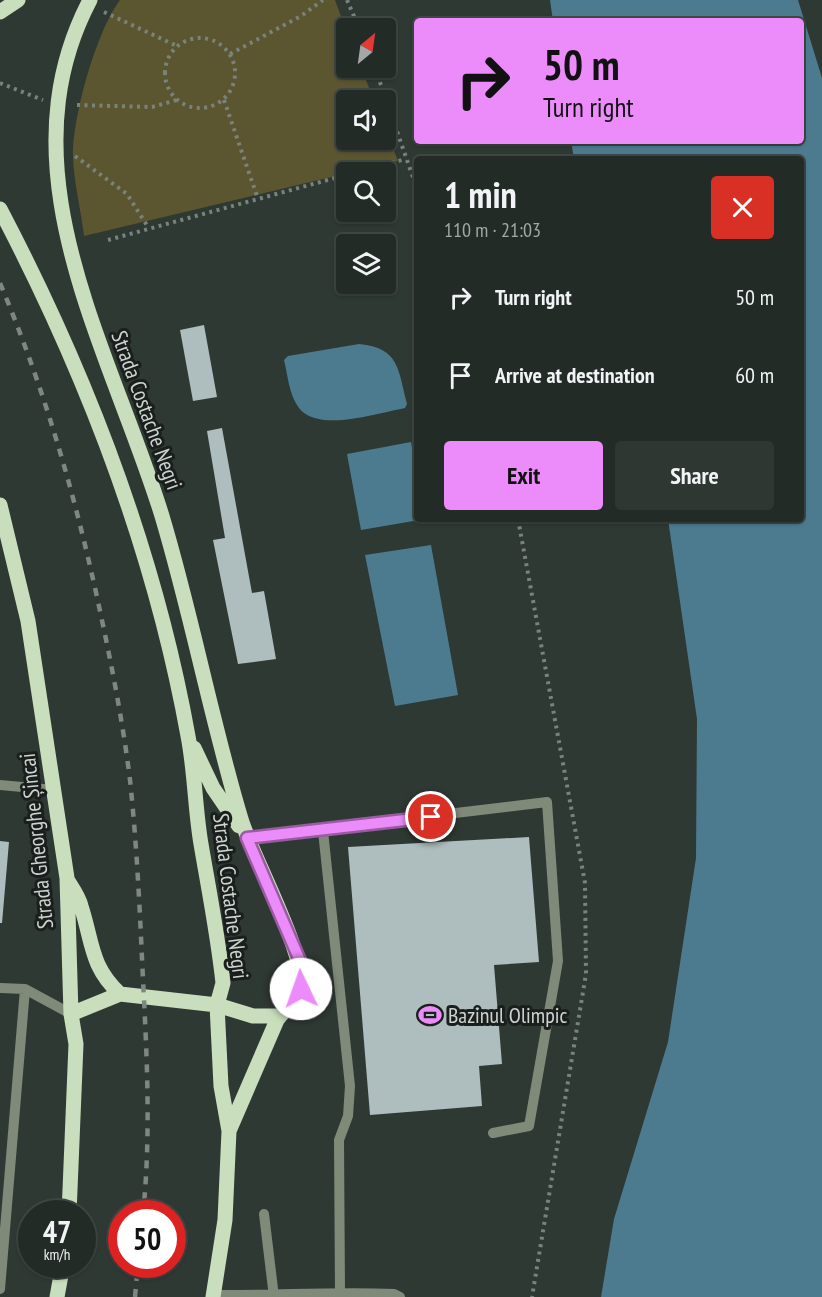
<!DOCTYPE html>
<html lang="en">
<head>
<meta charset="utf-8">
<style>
	:root { --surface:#232b27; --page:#2f3733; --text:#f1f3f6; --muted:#a3a7a7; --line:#404744; --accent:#ec8cfa }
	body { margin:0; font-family:"PT Sans Narrow",sans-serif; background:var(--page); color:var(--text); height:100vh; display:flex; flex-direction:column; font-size:22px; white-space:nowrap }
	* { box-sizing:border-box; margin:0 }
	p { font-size:20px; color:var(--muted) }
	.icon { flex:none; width:33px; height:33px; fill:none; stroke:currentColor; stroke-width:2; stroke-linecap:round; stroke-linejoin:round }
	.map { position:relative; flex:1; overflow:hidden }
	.panel { position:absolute; left:414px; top:156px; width:390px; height:366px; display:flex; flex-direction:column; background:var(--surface); border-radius:6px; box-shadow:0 2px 4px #0004,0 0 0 2px var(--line) }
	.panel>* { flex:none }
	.top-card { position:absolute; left:414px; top:18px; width:390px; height:126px; border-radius:6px; box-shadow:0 2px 4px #0004,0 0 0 2px var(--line); background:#ec8cfa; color:#111; overflow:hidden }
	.needle { width:39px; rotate:29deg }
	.tools { position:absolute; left:336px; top:18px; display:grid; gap:12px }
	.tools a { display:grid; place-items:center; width:60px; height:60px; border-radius:6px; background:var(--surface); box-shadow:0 2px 4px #0004,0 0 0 2px var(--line); font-size:30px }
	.speed { position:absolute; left:18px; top:1200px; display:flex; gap:12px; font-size:30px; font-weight:700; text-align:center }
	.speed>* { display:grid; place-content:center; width:78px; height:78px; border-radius:50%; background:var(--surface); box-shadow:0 2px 4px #0004,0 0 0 2px var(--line); line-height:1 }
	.speed small { font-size:15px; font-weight:400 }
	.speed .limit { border:9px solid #d22; background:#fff; color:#111 }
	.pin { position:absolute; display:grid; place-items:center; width:51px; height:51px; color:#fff; margin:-26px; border:3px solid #fff; border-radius:50%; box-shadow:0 2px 6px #0007 }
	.me { position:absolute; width:66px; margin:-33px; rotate:357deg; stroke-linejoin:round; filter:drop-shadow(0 0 4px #0008) }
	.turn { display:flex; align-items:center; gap:21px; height:126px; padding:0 30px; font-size:27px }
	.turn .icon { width:78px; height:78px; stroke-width:2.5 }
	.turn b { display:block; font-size:42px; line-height:51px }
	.round { display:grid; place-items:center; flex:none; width:63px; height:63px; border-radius:6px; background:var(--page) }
	.summary { display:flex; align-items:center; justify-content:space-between; height:102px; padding:0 30px }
	h1 { font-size:36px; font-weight:600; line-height:45px }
	.button { display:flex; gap:12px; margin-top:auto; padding:12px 30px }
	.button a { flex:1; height:69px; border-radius:6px; background:var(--accent); color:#111; font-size:24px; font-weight:600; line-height:69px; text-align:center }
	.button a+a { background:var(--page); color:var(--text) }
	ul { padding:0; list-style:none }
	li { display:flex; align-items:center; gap:18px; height:78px; padding:0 30px }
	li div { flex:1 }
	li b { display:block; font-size:22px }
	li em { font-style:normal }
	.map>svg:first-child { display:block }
	.green { fill:#5b5530 }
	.water { fill:#4c7b90 }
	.building { fill:#aebdbd }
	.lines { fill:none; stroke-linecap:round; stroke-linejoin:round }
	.path { stroke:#79827d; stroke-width:4; stroke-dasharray:3 4.5; stroke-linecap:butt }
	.minor { stroke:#808a79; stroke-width:10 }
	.major { stroke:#c9debc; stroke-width:15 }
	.rail { stroke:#7e8782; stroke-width:4.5; stroke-dasharray:8 8; stroke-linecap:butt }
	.route-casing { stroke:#995ba2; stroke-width:15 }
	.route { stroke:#ec8cfa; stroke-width:10 }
	.labels { text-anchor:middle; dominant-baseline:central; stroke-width:6; stroke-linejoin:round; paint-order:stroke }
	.street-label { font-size:22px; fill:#cdd4d0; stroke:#1a1f1d }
	.poi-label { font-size:22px; fill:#cdd4d0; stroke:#1a1f1d; text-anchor:start }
</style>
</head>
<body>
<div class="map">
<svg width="822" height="1297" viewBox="0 0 822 1297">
	<rect width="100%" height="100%" fill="#2f3934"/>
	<path class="green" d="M120,0H335L346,30V68H361L374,100H346V140H386V130L398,161L84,236C81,210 74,183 73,158C72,118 96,32 120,0Z"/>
	<path class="water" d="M550,0H798L822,78V1297H601L614,1219L668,1042L696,858L697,719L668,519H801V159H574L571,141H801V21H553Z
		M359,344C400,348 398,370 407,404L405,408C378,413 318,433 299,408C289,395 288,376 284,360L288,356Z
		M411,442L417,475V519H425L361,530L347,454Z
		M431,545L458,695L395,706L365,555Z"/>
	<path class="building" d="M204,325L217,397L193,401L180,330Z
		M222,428L252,593L264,591L276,659L238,664L213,540L225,538L207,431Z
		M529,837L539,962L494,965L502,1064L479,1066L482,1106L370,1115L348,847Z
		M0,841L9,842L2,923H0Z"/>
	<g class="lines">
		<path class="path" d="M347,0L359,28
			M104,12L177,46
			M165 73a35 35 0 1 1 70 0a35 35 0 1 1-70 0Z
			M230,54L301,16L323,0
			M375,68L417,189
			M0,83L43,100
			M224,100L258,199
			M77,105L152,107L177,100
			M75,156L127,194L148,227
			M355,172L406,159
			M108,240L346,175
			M518,519L585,883L586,974L532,1297"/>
		<path class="minor" d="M0,785L54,790
			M323,831L350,1086L348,1116L339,1140L340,1292
			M247,838L547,802L558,961L529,1126L493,1133
			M0,988L25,989L71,1014
			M264,1214L274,1297
			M0,1289L25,989
			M213,1295C274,1296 334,1291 394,1294L400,1297"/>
		<path class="major" d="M90,0C0,171 111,350 162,516C192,616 211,719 241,819C251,854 311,963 300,991C295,1003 284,1010 277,1020L229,1131
			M0,12L18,0
			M0,209C86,373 155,553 188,736C195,772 195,809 201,844C209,891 218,936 223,983L217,1005L221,1086L229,1131L225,1220L213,1297
			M0,505L28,621L67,878L71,1014L76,1044L69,1214
			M194,748L213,788L239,826
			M68,881C73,889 79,897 81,906C93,943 90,966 120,994
			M71,1014L120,994L217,1005L253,1016H280
			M57,1297L63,1264"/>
		<path class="rail" d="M0,283C45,390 76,498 100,611C112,667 123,723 130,780C137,846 140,914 143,980C147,1058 151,1136 143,1214
			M135,1297L138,1264"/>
	</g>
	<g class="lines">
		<g class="route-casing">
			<path id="route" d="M301,989V963L247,838L431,817"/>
		</g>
		<use href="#route" class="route"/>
	</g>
	<defs>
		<g id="stadium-bare" transform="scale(1.8)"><path d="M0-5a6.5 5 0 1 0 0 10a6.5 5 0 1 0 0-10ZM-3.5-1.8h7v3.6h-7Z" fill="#ec8cfa" stroke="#1a1f1d" stroke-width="2.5" paint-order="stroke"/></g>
	</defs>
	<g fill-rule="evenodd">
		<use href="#stadium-bare" x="430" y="1015"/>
	</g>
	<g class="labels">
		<g class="street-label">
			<text transform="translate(147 410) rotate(70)">Strada Costache Negri</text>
			<text transform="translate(36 841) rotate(-96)">Strada Gheorghe Șincai</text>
			<text transform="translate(231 896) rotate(83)">Strada Costache Negri</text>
		</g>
		<g class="poi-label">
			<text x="448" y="1015">Bazinul Olimpic</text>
		</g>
	</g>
</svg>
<div class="tools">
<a><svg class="needle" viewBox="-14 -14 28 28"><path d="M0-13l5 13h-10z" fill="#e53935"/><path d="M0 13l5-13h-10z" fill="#a3a7a7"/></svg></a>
<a><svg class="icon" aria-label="sound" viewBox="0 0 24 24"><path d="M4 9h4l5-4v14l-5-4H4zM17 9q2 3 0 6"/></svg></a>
<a><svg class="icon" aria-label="search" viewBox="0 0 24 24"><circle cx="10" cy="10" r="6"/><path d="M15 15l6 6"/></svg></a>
<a><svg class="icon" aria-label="layers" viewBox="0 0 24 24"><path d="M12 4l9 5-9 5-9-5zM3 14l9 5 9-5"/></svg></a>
</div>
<div class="speed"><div>47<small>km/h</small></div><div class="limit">50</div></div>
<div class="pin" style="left:431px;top:817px;background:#d93025"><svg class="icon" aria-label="arrive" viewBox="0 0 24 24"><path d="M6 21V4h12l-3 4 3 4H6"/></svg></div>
<svg class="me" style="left:301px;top:989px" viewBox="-20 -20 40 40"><circle r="19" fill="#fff"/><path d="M0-13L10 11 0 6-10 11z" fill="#ec8cfa"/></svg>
<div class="top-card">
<div class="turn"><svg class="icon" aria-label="right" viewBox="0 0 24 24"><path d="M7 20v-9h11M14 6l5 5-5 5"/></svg><div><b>50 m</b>Turn right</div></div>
</div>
<section class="panel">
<div class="summary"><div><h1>1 min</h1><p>110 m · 21:03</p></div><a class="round" style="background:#d93025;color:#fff"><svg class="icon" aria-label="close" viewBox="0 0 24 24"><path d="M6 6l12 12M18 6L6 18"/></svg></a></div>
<ul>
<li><svg class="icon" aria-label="right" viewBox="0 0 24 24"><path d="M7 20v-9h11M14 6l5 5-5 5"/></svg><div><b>Turn right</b></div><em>50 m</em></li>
<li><svg class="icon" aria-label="arrive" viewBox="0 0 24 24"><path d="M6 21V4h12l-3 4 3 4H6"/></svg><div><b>Arrive at destination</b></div><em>60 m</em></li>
</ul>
<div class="button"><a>Exit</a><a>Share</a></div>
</section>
</div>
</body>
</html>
